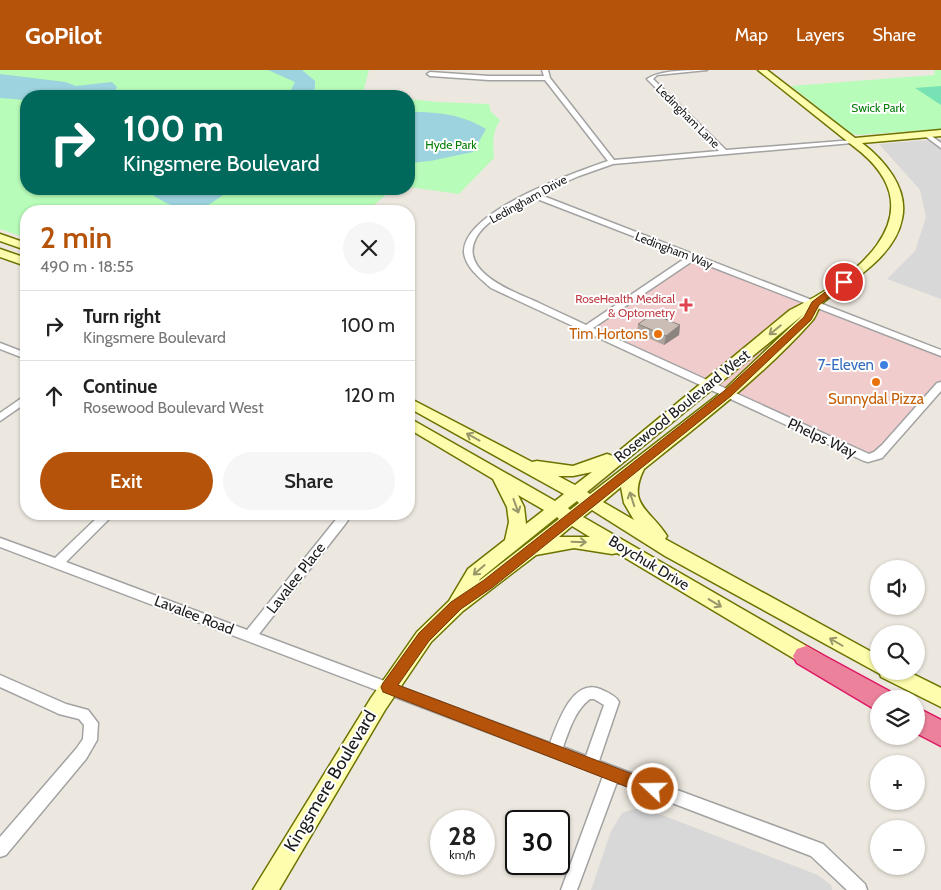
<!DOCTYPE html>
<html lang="en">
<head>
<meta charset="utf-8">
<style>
	:root { --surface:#fff; --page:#f6f6f6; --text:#222; --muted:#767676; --line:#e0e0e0; --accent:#b45309 }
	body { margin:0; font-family:Cabin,sans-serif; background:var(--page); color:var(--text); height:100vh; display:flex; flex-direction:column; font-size:19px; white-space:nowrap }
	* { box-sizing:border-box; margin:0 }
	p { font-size:16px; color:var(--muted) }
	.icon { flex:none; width:28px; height:28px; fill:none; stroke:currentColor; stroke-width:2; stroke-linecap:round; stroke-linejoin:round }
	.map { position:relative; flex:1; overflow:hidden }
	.sheet { position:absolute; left:20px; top:135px; width:395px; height:315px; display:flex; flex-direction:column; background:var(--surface); border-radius:20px; box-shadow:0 1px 4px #0004 }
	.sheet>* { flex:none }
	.top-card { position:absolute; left:20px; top:20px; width:395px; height:105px; border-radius:20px; box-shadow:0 1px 4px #0004; background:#00695c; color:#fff; overflow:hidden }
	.controls { position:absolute; left:870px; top:490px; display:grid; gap:10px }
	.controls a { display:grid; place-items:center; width:55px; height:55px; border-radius:50%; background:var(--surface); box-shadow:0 1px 4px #0004; font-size:25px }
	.speed { position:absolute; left:430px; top:740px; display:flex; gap:10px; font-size:25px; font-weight:700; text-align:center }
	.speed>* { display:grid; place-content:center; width:65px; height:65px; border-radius:50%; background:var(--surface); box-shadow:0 1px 4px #0004; line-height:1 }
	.speed small { font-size:12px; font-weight:400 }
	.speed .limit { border:2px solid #111; border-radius:8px; background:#fff; color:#111 }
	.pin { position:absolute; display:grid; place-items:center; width:42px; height:42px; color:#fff; margin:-21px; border:2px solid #fff; border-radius:50%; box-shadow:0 1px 5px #0007 }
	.me { position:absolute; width:55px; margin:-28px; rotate:291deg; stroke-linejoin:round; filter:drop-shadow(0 0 4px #0008) }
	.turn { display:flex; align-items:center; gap:18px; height:105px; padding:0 20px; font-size:22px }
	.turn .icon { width:65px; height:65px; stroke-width:2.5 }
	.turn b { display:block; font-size:35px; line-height:42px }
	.round { display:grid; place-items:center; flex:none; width:52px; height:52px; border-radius:26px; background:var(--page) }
	.overview { display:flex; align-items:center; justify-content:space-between; height:85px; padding:0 20px }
	h1 { font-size:30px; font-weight:600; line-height:38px; color:var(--accent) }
	.action { display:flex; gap:10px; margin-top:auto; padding:10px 20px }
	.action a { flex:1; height:58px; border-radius:30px; background:var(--accent); color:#fff; font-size:20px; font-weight:600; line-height:58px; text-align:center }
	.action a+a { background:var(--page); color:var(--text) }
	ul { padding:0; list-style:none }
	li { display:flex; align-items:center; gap:15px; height:70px; padding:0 20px; border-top:1px solid var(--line) }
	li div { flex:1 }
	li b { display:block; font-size:19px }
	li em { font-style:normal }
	header { display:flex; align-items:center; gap:30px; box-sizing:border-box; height:70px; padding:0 25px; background:var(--accent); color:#fff }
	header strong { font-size:24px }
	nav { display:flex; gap:28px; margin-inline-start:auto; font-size:18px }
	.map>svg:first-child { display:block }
	.residential { fill:#d9d8d8 }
	.commercial { fill:#f0cccd }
	.park { fill:#b7fcb9 }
	.pitch { fill:#77e2b3 }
	.water { fill:#9cd3de }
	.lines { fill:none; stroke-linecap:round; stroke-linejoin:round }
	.street-casing { stroke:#a2a2a2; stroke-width:3 }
	.secondary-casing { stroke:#6d7300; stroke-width:3 }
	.highway-casing { stroke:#df1967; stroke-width:3 }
	.street { fill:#fff; fill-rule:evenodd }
	.secondary { fill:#fdfdad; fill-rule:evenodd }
	.highway { fill:#eb819a; fill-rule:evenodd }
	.wall { fill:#ada39c }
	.shaded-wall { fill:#8d847f }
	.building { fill:#c9bdb5; stroke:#8d847f }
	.oneway { stroke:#97976b }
	.route { fill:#b45309; stroke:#753606 }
	.health-dot { fill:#e0444e; stroke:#fff; stroke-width:2 }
	.food-dot { fill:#e8710a; stroke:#fff; stroke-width:2 }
	.shop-dot { fill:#3f7fe0; stroke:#fff; stroke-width:2 }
	.labels { text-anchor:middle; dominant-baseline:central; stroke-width:4; stroke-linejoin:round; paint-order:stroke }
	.far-park-label { font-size:12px; fill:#057d08; stroke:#fff }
	.far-street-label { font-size:12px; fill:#1b1b1b; stroke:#fff }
	.far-health-label { font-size:12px; fill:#be3a42; stroke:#fff; text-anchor:end }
	.food-label { font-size:15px; fill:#c56008; stroke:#fff; text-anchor:end }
	.shop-label { font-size:15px; fill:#366cbe; stroke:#fff; text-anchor:end }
	.street-label { font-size:15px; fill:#1b1b1b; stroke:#fff }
	.near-street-label { font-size:18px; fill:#1b1b1b; stroke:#fff }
</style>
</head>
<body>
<header>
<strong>GoPilot</strong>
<nav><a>Map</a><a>Layers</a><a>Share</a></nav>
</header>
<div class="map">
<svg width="941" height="820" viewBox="0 0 941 820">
	<rect width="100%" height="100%" fill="#ede8df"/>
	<path class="residential" d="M941,69V229L887,209L915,181L926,147L920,120L879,74Z
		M634,739L649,740L818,805L831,815L832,820H591L611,761L622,743Z"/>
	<path class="commercial" d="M693,187L941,283V315L874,387L586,259Z"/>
	<path class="park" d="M0,0H369L362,26H26V119H393L367,141H26V168L0,159Z
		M935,0H941V59L858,65L851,63L791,16L934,5Z
		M409,29L437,32L489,34L491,42L500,50C492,63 493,73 494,88L459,124L409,117Z"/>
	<path class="pitch" d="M941,16V35L915,18Z"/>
	<path class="water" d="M268,0H302L315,11V18L308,26H288L295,12Z
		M0,4L65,12L76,16L112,12L117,17L115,22L139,26H26V30L0,28Z
		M409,42C438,42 461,44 486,59L473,82L430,91L409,93Z
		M149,119H235C224,123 217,130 208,135C187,146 163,133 147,121Z"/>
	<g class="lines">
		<g class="street-casing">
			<path id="street" d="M542,0H548L550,8L614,90L719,81L647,9C660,0 689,0 707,0L657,5L653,9L726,80L854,70V72L852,73L613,94L579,106L538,124L941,280V286L694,190L593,258L869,384L874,382L882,375L937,313L941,312V321L882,388L868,392L864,391L491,218C481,209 465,197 464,182C463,141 576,102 608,91L545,10H489L430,6L427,4L430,2L489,6H544ZM532,127L687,187L586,255C570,247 553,240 537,232C514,222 458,202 476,168C486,149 514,137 532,127Z
				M925,64H929L941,73V78L925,66Z
				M0,273L26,283V289L0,279Z
				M26,325V333L0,351V343Z
				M101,444H114L66,492L247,560L338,447H346L348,450L346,453L259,564L550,673C558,653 572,608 600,619C607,622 616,626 619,632L599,691L823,774L865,814L867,820H847L811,786L617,712L577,820H561L603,706L0,477V468L55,488ZM590,629H594L604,635L586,686L563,677C569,661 575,640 590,629Z
				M0,605L66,634L88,640L98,653L97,670L86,689L6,785L0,787V767L76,679L83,669L84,655L79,649L59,644L0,617Z"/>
		</g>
		<g class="secondary-casing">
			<path id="secondary" d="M758,0H767L855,68L941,60V66L862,73C884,90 909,118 902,149C896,180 866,201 842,219C836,224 825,229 821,235C817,240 816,247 812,251C763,306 701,353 644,399C626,435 651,440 667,466L665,469L879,586V601H907L941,618V637L881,607L880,604L665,486L592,440L583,447L822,585L825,591L822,597L815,599L808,597L617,483L612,484L574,478L536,485L463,541L431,572L385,640L279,820H253L371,628L417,562L449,531L468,499L505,470L509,452L507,437L493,409L409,359V348L555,431L564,424L409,338V328L532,392L537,391L573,396L607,384L613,386L790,240C851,211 937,148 862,83ZM804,244L723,321L590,424L587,422ZM592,402L575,415L558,406H573ZM621,417L624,433L634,450L603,432ZM518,425L544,440L526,454L524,437ZM577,431L579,433L570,440L568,438ZM557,447L559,449L479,511L480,509ZM572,456L590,467H559Z
				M0,164L26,173V180L0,171Z
				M0,179L26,188V196L0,187Z"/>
		</g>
		<g class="highway-casing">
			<path id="highway" d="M806,576L889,621L893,629H879V640L871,637L797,593L793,586L797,579Z
				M916,637L941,650V676L916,663Z"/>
		</g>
		<use href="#street" class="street"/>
		<use href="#secondary" class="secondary"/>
		<use href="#highway" class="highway"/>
	</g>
	<path class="wall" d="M638,254L680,255L679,265L664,275L637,263Z"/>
	<path class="shaded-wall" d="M680,255L679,265L664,275L666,266Z"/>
	<path class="building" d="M653,244L680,255L666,266L638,254Z"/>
	<defs><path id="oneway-shaft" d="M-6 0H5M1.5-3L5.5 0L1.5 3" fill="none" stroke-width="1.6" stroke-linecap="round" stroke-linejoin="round" transform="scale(1.25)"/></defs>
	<g class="oneway">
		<use href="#oneway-shaft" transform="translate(775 260) rotate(141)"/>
		<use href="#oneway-shaft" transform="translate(473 367) rotate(-151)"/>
		<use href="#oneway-shaft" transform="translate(632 429) rotate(-108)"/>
		<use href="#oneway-shaft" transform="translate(516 436) rotate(70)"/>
		<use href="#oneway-shaft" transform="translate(579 472) rotate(2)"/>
		<use href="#oneway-shaft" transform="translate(479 500) rotate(139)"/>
		<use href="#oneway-shaft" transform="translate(715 533) rotate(31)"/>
		<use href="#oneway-shaft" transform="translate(836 572) rotate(-150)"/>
	</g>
	<path class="route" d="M841,210L849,212L819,235L811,250L731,326L493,517L461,539L429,571L398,615L659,714L661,719L659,724L653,727L383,622L381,617L383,613L419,563L451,532L484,510L724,321L804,247L812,232Z"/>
	<path class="health-dot" d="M683.5 227.5h5v5h5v5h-5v5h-5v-5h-5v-5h5z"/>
	<g class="food-dot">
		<circle cx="658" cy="264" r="5"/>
		<circle cx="876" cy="312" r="5"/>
	</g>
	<circle class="shop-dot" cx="884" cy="295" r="5"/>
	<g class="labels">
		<g class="far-park-label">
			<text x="878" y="37">Swick Park</text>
			<text x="451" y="74">Hyde Park</text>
		</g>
		<g class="far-street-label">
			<text transform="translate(688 46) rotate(45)">Ledingham Lane</text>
			<text transform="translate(528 129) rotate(-29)">Ledingham Drive</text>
			<text transform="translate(674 180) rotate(21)">Ledingham Way</text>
		</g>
		<g class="far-health-label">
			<text x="675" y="228">RoseHealth Medical<tspan x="675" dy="14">&amp; Optometry</tspan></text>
		</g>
		<g class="food-label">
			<text x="648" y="264">Tim Hortons</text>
			<text x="876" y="329" text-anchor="middle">Sunnydal Pizza</text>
		</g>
		<g class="shop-label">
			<text x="874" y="295">7-Eleven</text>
		</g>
		<g class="street-label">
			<text transform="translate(682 336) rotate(-39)">Rosewood Boulevard West</text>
			<text transform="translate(822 368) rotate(25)">Phelps Way</text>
			<text transform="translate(649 493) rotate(31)">Boychuk Drive</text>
			<text transform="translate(296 508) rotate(-52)">Lavalee Place</text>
			<text transform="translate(194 545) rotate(21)">Lavalee Road</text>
		</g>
		<g class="near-street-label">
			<text transform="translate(330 711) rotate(-59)">Kingsmere Boulevard</text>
		</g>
	</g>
</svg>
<div class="controls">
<a><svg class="icon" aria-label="sound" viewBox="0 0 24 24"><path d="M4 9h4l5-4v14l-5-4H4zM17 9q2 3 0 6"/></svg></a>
<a><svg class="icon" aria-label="search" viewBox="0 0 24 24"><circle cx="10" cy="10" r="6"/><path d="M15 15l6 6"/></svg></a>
<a><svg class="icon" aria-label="layers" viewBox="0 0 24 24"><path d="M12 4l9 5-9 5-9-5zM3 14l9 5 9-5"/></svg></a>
<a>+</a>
<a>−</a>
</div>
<div class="speed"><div>28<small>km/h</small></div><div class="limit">30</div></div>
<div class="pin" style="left:844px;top:212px;background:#d93025"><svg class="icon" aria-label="arrive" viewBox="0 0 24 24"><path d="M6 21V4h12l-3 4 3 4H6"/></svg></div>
<svg class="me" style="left:653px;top:719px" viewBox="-20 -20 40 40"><circle r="17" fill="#b45309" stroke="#fff" stroke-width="3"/><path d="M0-11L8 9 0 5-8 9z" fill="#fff"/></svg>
<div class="top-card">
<div class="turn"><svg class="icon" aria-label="right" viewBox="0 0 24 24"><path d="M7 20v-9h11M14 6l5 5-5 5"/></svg><div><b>100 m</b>Kingsmere Boulevard</div></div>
</div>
<section class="sheet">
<div class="overview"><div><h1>2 min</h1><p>490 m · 18:55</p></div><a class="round"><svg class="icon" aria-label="close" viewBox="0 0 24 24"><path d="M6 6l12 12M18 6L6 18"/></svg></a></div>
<ul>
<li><svg class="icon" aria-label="right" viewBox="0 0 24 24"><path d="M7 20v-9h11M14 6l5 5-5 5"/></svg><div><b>Turn right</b><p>Kingsmere Boulevard</p></div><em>100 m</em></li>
<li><svg class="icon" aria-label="ahead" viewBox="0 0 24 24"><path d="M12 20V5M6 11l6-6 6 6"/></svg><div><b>Continue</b><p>Rosewood Boulevard West</p></div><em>120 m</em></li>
</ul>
<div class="action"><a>Exit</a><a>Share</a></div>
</section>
</div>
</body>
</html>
